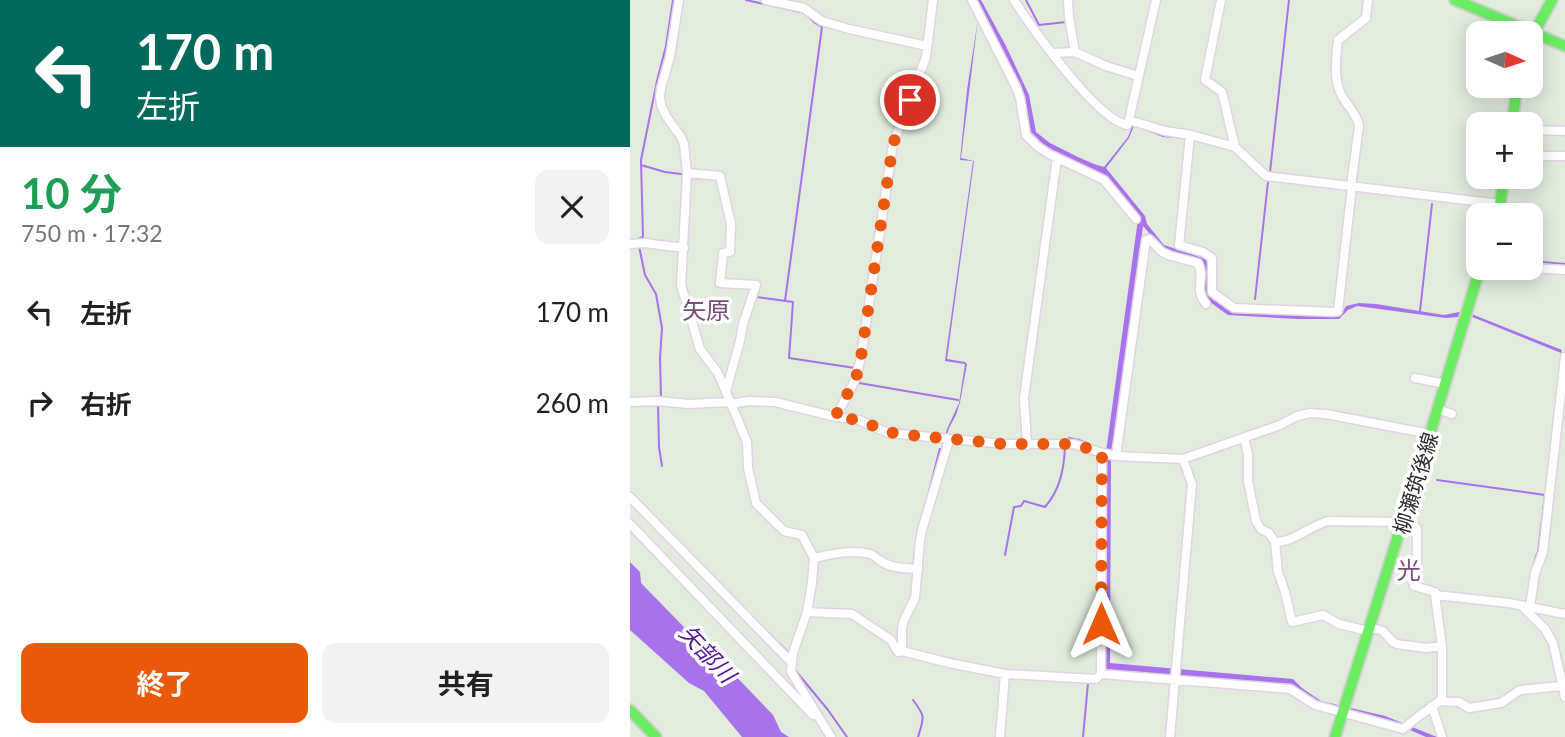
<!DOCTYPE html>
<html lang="ja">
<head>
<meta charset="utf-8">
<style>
	:root { --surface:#fff; --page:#f2f2f2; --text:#202124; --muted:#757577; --accent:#ea580c }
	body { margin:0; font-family:Lato,"Noto Sans JP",sans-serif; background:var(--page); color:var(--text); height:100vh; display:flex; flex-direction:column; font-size:26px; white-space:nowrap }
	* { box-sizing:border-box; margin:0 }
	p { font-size:23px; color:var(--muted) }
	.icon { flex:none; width:38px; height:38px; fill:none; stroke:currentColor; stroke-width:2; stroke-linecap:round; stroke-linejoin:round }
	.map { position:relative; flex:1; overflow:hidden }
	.panel { display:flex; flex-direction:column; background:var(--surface); width:630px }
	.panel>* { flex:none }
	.top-card { background:#00695c; color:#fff; overflow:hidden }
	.needle { width:46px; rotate:93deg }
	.fabs { position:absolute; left:836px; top:21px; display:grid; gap:14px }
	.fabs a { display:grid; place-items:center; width:77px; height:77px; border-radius:14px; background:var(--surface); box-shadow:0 4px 18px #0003; font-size:35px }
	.pin { position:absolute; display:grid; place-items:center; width:60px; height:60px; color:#fff; margin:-30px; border:4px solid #fff; border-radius:50%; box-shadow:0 2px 7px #0007 }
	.me { position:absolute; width:77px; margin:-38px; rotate:0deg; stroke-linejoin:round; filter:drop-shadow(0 0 5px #0008) }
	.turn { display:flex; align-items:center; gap:24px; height:147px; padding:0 21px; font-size:32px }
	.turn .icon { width:91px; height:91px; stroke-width:2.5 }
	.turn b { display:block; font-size:49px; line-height:60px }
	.round { display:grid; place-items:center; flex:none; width:74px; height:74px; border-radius:14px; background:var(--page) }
	.headline { display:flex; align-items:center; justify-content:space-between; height:119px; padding:0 21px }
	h1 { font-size:42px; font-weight:700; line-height:52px; color:#1e9e55 }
	.primary-button { display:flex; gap:14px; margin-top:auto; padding:14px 21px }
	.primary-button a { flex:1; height:80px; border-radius:14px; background:var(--accent); color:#fff; font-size:28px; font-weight:700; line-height:80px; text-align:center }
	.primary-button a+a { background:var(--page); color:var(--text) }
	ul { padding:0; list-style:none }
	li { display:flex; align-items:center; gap:21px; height:91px; padding:0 21px }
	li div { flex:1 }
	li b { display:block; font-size:26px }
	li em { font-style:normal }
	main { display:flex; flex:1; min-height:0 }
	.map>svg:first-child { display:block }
	.water { fill:#a772eb }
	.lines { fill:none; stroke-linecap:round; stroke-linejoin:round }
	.stream { stroke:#a772eb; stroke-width:2 }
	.minor-casing { stroke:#e2d2e3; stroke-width:11 }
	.major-casing { stroke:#d0d0d0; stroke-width:14 }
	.minor { stroke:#fff; stroke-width:8 }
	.major { stroke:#6aed61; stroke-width:10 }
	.route { stroke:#ea580c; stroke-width:12; stroke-dasharray:0 21.6 }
	.labels { text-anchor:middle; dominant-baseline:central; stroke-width:7; stroke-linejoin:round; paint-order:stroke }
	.street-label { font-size:21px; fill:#2a2a2a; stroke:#fff }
	.water-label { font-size:23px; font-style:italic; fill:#561198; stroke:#fff }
	.quarter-label { font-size:24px; fill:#794c7a; stroke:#fff }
</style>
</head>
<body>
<main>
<section class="panel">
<div class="top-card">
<div class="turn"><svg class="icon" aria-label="left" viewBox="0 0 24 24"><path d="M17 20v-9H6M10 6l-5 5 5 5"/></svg><div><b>170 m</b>左折</div></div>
</div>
<div class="headline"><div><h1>10 分</h1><p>750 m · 17:32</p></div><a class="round"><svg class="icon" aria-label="close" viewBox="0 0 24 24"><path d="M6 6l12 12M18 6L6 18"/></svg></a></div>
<ul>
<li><svg class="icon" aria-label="left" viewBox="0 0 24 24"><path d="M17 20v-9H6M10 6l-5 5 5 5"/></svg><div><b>左折</b></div><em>170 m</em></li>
<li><svg class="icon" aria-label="right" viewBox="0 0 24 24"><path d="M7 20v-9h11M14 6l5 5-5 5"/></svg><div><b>右折</b></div><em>260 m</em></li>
</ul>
<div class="primary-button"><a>終了</a><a>共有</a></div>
</section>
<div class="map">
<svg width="935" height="737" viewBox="0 0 935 737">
	<rect width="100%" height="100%" fill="#e1ecdd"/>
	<path class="water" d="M345,0H351L376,46L399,95L406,132L420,143L448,157L464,164L474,167L498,137L503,124L532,135L556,139L533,137L504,126L499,138L476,168L515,216L517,224L534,245L576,259L578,266V294L582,299L604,313L708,317L711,315L716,306L729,303L746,304L814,315L834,311L932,350L931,353L840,316L816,318L727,306L718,310L709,319H668L598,315L577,300L572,290L574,264L572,262L544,254L534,250L513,226L481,457L480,663L663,679L672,688L691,701L755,716L807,737H796L764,723L692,705L660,685L474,669L476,452L508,219L470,174L422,151L413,144L401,132L393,92Z
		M348,19L331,158L344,161L317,359L335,362L337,364L330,402L326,415L319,428L296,507H294L309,448H311L317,429L329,403L335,364L315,361L343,161L330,160L337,90Z
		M0,562L10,572L11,583L86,660L97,667L143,715L151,732L159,737H112L74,691L59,683L0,630Z"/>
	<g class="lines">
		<path class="stream" d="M116,0L175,13L185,23L192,27L155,301
			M396,0L409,25L436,22
			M11,165L35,172L51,174
			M640,172L659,0
			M8,239L13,237L11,160L27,81L36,46L43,0
			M9,246L15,275L26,294L32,328L30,358L31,397
			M901,261L935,264
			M126,297L163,302L159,358L225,368
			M625,299L638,182
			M790,311L802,204
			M234,360L229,383L328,400
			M28,404L29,447L32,466
			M439,438L449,440L465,447
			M807,480L915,495L908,552L906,556L904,564
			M375,555L384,507L391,506L394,501L415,507C430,490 434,469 435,447
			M130,625L159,653
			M165,670L198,710L217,737
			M283,700C296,717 294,717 288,737
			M453,737L458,683
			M536,737L540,693"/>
		<g class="minor-casing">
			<path id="minor" d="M49,0L40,57L31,88L30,97L31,105L36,116L51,137L54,144L57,174L51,285L70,349L88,373L117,442L118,468L126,503L154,531L172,535L184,558L182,583L177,612L163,653L161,672L201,737
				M136,0L174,8L192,21L219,29L297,46
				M342,0L386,87L390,98L396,135L407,146L419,154L474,180L506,219
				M384,0C402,28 466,119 497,125L499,120L535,131L561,135L605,147L636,176L870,204
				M438,0L439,17L445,52L476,66L508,76
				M591,0L575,80L592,92L605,147
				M423,53L445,52
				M499,120L526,0
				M901,130L935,131
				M560,135L549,245L573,252L582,258V292L604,308L704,312L708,311L722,186
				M901,156H935
				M57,173L90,176L101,224L100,252L93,253L90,283L126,285L113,324L110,341L96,391
				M721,186L729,126C727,114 718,107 712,96C703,80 706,57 708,40L736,18L738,0
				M0,244L15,243L54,248
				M901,268L935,270
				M785,378L815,384
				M0,402L28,401L58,404L100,402
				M101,404L119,401L145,402L206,417L229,420L258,433L269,434L374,444H444L472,453L486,456L553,459L650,425L667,416L680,413L696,414L800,434
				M807,409L822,414
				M206,417L226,378L231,357L263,144L296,57L303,0
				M614,438L618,454V481L626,521L631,529L639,533L645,542L648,572L655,592L662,622L693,615L709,624L738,631
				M397,445L394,398L427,158
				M486,456L516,240L519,239L532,252L541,256L568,263C576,278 563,288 576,304
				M0,497L162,663
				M0,524L183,715
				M645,542C664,542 680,526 698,521L772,522L785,526L787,529V559L784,586L805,592V595L879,603L935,614
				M184,558C201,554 223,549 240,554C246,556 249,561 254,563C264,569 277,568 288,569
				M805,595L812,646V697L810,701
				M893,607L915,629L923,643L935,697
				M900,607L905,573L913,552L935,357
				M177,612L222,614L261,640L268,652L272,651L319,663L375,674L466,679L471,674L660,689L685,705L773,729L789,716L810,701L829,702L839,708L871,703L890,690L932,686
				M739,627L753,631L763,642L767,644L796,648L812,646
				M272,651V628L274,620L285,598L290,541L292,530L319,440
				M471,674L472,453
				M802,706L812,737
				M370,737L375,674
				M540,737L562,484L553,459"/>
		</g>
		<g class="major-casing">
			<path id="major" d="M825,0L935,46
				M901,38L922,0
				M882,124L887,86
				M867,215L870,204L874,177
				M0,710L26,737
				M705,737L800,434L850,268"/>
		</g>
		<use href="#minor" class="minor"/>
		<use href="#major" class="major"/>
	</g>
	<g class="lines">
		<path class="route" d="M280,100L263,144L231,357L226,378L205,417L229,420L258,432L269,434L374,444H444L472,453L471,624"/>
	</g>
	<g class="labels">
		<g class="street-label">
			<text transform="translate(785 483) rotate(-73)">柳瀬筑後線</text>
		</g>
		<g class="water-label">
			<text transform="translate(78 653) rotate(47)">矢部川</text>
		</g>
		<g class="quarter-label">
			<text x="76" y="309">矢原</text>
			<text x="779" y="569">光</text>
		</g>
	</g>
</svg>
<div class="fabs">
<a><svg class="needle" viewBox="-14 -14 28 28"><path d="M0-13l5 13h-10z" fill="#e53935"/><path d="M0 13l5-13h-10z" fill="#757577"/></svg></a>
<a>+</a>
<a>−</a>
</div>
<div class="pin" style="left:280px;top:100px;background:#d93025"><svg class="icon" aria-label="arrive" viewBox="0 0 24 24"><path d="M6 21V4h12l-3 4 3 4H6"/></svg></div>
<svg class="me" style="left:471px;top:624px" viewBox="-20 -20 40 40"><path d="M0-17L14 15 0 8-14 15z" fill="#ea580c" stroke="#fff" stroke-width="4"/></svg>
</div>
</main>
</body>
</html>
